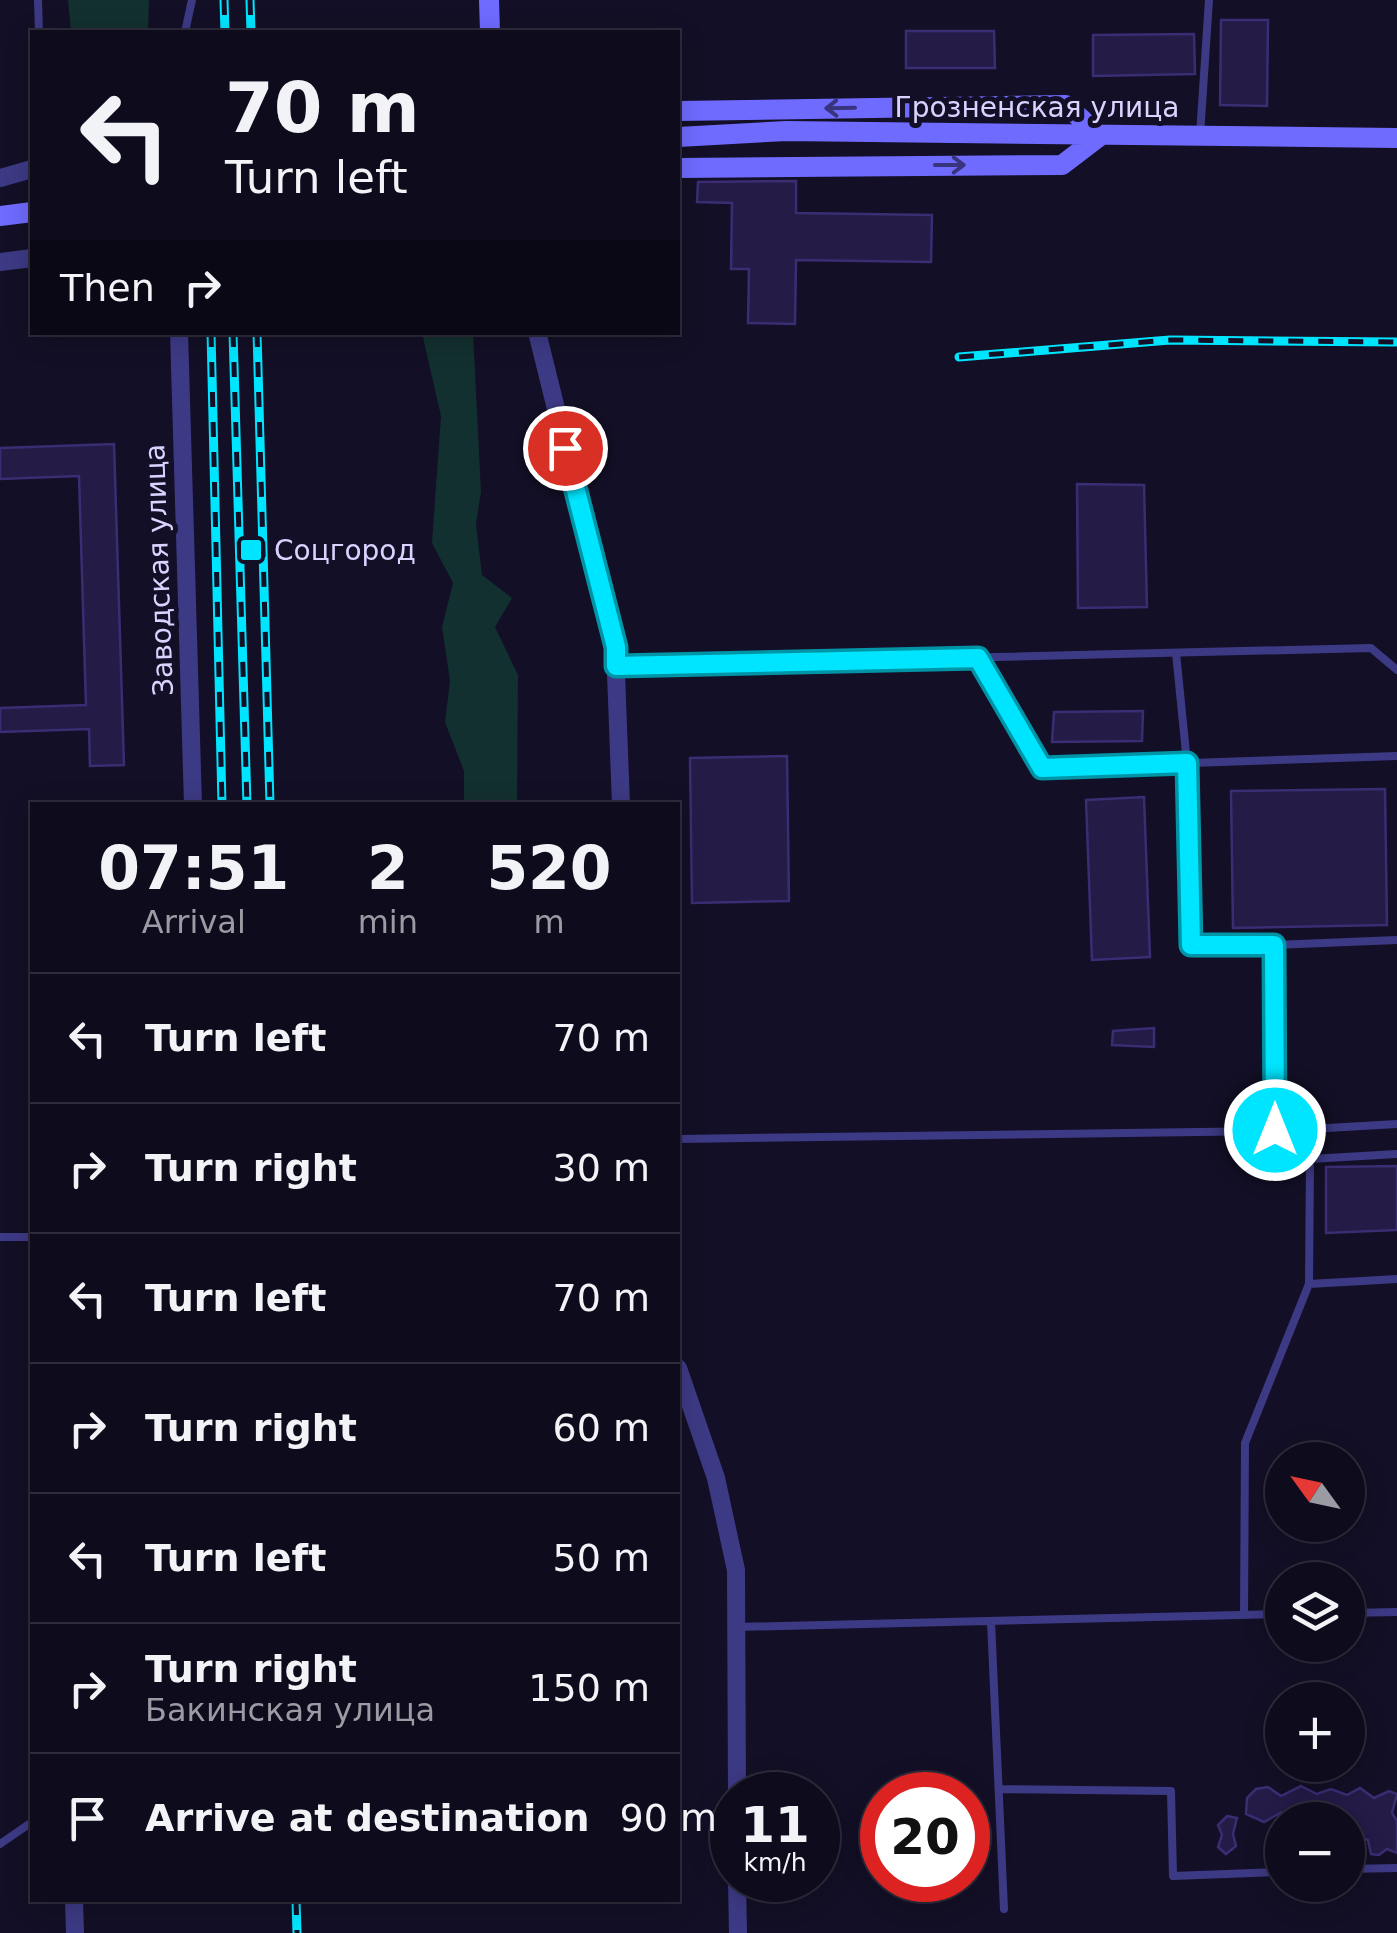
<!DOCTYPE html>
<html lang="en">
<head>
<meta charset="utf-8">
<style>
	:root { --surface:#0e0b1c; --page:#171425; --text:#f1f3f6; --muted:#9b9ba3; --line:#2e2b3b }
	body { margin:0; font-family:"DejaVu Sans",sans-serif; background:var(--page); color:var(--text); height:100vh; display:flex; flex-direction:column; font-size:38px; white-space:nowrap }
	* { box-sizing:border-box; margin:0 }
	p { font-size:32px; color:var(--muted) }
	.icon { flex:none; width:55px; height:55px; fill:none; stroke:currentColor; stroke-width:2; stroke-linecap:round; stroke-linejoin:round }
	.map { position:relative; flex:1; overflow:hidden }
	.sheet { position:absolute; left:30px; top:802px; width:650px; height:1100px; display:flex; flex-direction:column; background:var(--surface); border-radius:0px; box-shadow:0 5px 25px #0003,0 0 0 2px var(--line) }
	.sheet>* { flex:none }
	.top-card { position:absolute; left:30px; top:30px; width:650px; height:305px; border-radius:0px; box-shadow:0 5px 25px #0003,0 0 0 2px var(--line); background:#0e0b1c; color:var(--text); overflow:hidden }
	.needle { width:65px; rotate:303deg }
	.controls { position:absolute; left:1265px; top:1442px; display:grid; gap:20px }
	.controls a { display:grid; place-items:center; width:100px; height:100px; border-radius:50%; background:var(--surface); box-shadow:0 5px 25px #0003,0 0 0 2px var(--line); font-size:50px }
	.speed { position:absolute; left:710px; top:1772px; display:flex; gap:20px; font-size:50px; font-weight:700; text-align:center }
	.speed>* { display:grid; place-content:center; width:130px; height:130px; border-radius:50%; background:var(--surface); box-shadow:0 5px 25px #0003,0 0 0 2px var(--line); line-height:1 }
	.speed small { font-size:25px; font-weight:400 }
	.speed .limit { border:15px solid #d22; background:#fff; color:#111 }
	.pin { position:absolute; display:grid; place-items:center; width:85px; height:85px; color:#fff; margin:-42px; border:5px solid #fff; border-radius:50%; box-shadow:0 2px 10px #0007 }
	.me { position:absolute; width:110px; margin:-55px; rotate:0deg; stroke-linejoin:round; filter:drop-shadow(0 0 8px #0008) }
	.turn { display:flex; align-items:center; gap:35px; height:210px; padding:0 30px; font-size:45px }
	.turn .icon { width:130px; height:130px; stroke-width:2.5 }
	.turn b { display:block; font-size:70px; line-height:85px }
	.then { display:flex; align-items:center; height:95px; padding:0 30px; background:#0003; gap:20px; font-size:38px }
	.eta { display:flex; justify-content:space-evenly; align-items:center; height:170px; text-align:center }
	.eta b { font-size:60px; font-weight:700; line-height:70px }
	ul { padding:0; list-style:none }
	li { display:flex; align-items:center; gap:30px; height:130px; padding:0 30px; border-top:2px solid var(--line) }
	li div { flex:1 }
	li b { display:block; font-size:38px }
	li em { font-style:normal }
	.map>svg:first-child { display:block }
	.green { fill:#12302f }
	.building { fill:#241b47; stroke:#3b2d73; stroke-width:2.5 }
	.lines { fill:none; stroke-linecap:round; stroke-linejoin:round }
	.service { stroke:#3d3a85; stroke-width:8 }
	.tertiary { stroke:#3d3a85; stroke-width:18 }
	.secondary { stroke:#6f6bff; stroke-width:20 }
	.rail-casing { stroke:#00e5ff; stroke-width:9 }
	.rail { stroke:#130f26; stroke-width:5; stroke-dasharray:15; stroke-linecap:butt }
	.oneway { stroke:#38347d }
	.route-casing { stroke:#0095a6; stroke-width:25 }
	.route { stroke:#00e5ff; stroke-width:18 }
	.poi-dot { fill:#00e5ff; stroke:#130f26; stroke-width:4 }
	.labels { text-anchor:middle; dominant-baseline:central; stroke-width:10; stroke-linejoin:round; paint-order:stroke }
	.street-label { font-size:28px; fill:#d9d4ff; stroke:#130f26 }
	.poi-label { font-size:28px; fill:#d9d4ff; stroke:#130f26; text-anchor:start }
</style>
</head>
<body>
<div class="map">
<svg width="1397" height="1933" viewBox="0 0 1397 1933">
	<rect width="100%" height="100%" fill="#130f26"/>
	<path class="green" d="M68,0H149L148,32H71Z
		M422,333H473L481,492L476,524L482,575L512,598L495,627L518,675L517,805H464V771L445,722L450,681L442,627L453,583L432,543L441,416Z"/>
	<path class="building" d="M1221,20H1268L1267,106L1220,105Z
		M906,31H994L995,68H906Z
		M1194,34L1195,74L1093,76V35Z
		M796,181V213L932,215L931,262L796,260L795,324L748,323L749,269H731L732,203L697,202L698,182Z
		M114,444L124,765L90,766L89,729L0,732V708L86,705L79,476L0,479V448Z
		M1077,484L1144,485L1147,607L1078,608Z
		M1143,711L1142,741L1052,742L1054,712Z
		M787,756L789,901L692,903L690,758Z
		M1385,789L1387,925L1233,928L1231,791Z
		M1144,797L1150,957L1092,960L1086,800Z
		M1154,1028V1047L1112,1045L1113,1031Z
		M1397,1166V1230L1326,1233V1167Z
		M1301,1786L1317,1794L1331,1789L1347,1795L1360,1788L1374,1798L1389,1791L1397,1794L1392,1813L1397,1821V1853L1387,1849L1379,1855L1371,1854L1368,1840L1353,1835L1348,1820H1294L1282,1812L1264,1822L1246,1814L1247,1798L1256,1789L1268,1787L1281,1796Z
		M1227,1816L1237,1818L1233,1834L1236,1846L1226,1854L1218,1847L1222,1835L1218,1825Z"/>
	<g class="lines">
		<path class="service" d="M38,0L39,32
			M185,32L192,0
			M1200,135L1209,0
			M1176,653L1187,763L1191,945H1274
			M978,657L1042,768L1397,756
			M616,666L1371,648L1397,670
			M1397,940L1274,945L1275,1131L1397,1124
			M678,1139L1275,1131
			M0,1237H32
			M1309,1284L1397,1279
			M1348,1613L1397,1612
			M1244,1615L1245,1443L1309,1284L1310,1159L1397,1154
			M991,1621L1004,1909
			M736,1627L1282,1614
			M999,1789L1171,1791L1173,1876L1282,1872
			M0,1844L32,1822
			M1348,1869L1397,1868"/>
		<path class="tertiary" d="M0,178L32,169
			M0,262L32,258
			M179,332L193,805
			M537,332L615,647L621,805
			M678,1368L716,1478L736,1570L737,1795
			M737,1880L738,1933
			M74,1900L75,1933"/>
		<path class="secondary" d="M489,0L490,32
			M678,111L1066,105L1100,136
			M678,137L786,131L1397,138
			M678,168L1062,165L1100,136
			M0,216L32,212"/>
		<g class="rail-casing">
			<path id="rail" d="M224,0L225,32
				M250,0L251,32
				M211,332L222,805
				M233,332L247,805
				M257,332L270,805
				M959,357L1170,340L1397,342
				M296,1900L297,1933"/>
		</g>
		<use href="#rail" class="rail"/>
	</g>
	<defs><path id="oneway-shaft" d="M-6 0H5M1.5-3L5.5 0L1.5 3" fill="none" stroke-width="1.6" stroke-linecap="round" stroke-linejoin="round" transform="scale(2.5)"/></defs>
	<g class="oneway">
		<use href="#oneway-shaft" transform="translate(840 108) rotate(179)"/>
		<use href="#oneway-shaft" transform="translate(950 165)"/>
	</g>
	<g class="lines">
		<g class="route-casing">
			<path id="route" d="M565,448L616,647V666L978,658L1042,768L1187,763L1191,945H1274L1275,1130"/>
		</g>
		<use href="#route" class="route"/>
	</g>
	<rect class="poi-dot" x="239" y="538" width="24" height="24" rx="5"/>
	<g class="labels">
		<g class="street-label">
			<text x="1037" y="107">Грозненская улица</text>
			<text transform="translate(159 570) rotate(-92)">Заводская улица</text>
		</g>
		<g class="poi-label">
			<text x="274" y="550">Соцгород</text>
		</g>
	</g>
</svg>
<div class="controls">
<a><svg class="needle" viewBox="-14 -14 28 28"><path d="M0-13l5 13h-10z" fill="#e53935"/><path d="M0 13l5-13h-10z" fill="#9b9ba3"/></svg></a>
<a><svg class="icon" aria-label="layers" viewBox="0 0 24 24"><path d="M12 4l9 5-9 5-9-5zM3 14l9 5 9-5"/></svg></a>
<a>+</a>
<a>−</a>
</div>
<div class="speed"><div>11<small>km/h</small></div><div class="limit">20</div></div>
<div class="pin" style="left:565px;top:448px;background:#d93025"><svg class="icon" aria-label="arrive" viewBox="0 0 24 24"><path d="M6 21V4h12l-3 4 3 4H6"/></svg></div>
<svg class="me" style="left:1275px;top:1130px" viewBox="-20 -20 40 40"><circle r="17" fill="#00e5ff" stroke="#fff" stroke-width="3"/><path d="M0-11L8 9 0 5-8 9z" fill="#fff"/></svg>
<div class="top-card">
<div class="turn"><svg class="icon" aria-label="left" viewBox="0 0 24 24"><path d="M17 20v-9H6M10 6l-5 5 5 5"/></svg><div><b>70 m</b>Turn left</div></div>
<div class="then">Then<svg class="icon" aria-label="right" viewBox="0 0 24 24"><path d="M7 20v-9h11M14 6l5 5-5 5"/></svg></div>
</div>
<section class="sheet">
<div class="eta">
<div><b>07:51</b><p>Arrival</p></div>
<div><b>2</b><p>min</p></div>
<div><b>520</b><p>m</p></div>
</div>
<ul>
<li><svg class="icon" aria-label="left" viewBox="0 0 24 24"><path d="M17 20v-9H6M10 6l-5 5 5 5"/></svg><div><b>Turn left</b></div><em>70 m</em></li>
<li><svg class="icon" aria-label="right" viewBox="0 0 24 24"><path d="M7 20v-9h11M14 6l5 5-5 5"/></svg><div><b>Turn right</b></div><em>30 m</em></li>
<li><svg class="icon" aria-label="left" viewBox="0 0 24 24"><path d="M17 20v-9H6M10 6l-5 5 5 5"/></svg><div><b>Turn left</b></div><em>70 m</em></li>
<li><svg class="icon" aria-label="right" viewBox="0 0 24 24"><path d="M7 20v-9h11M14 6l5 5-5 5"/></svg><div><b>Turn right</b></div><em>60 m</em></li>
<li><svg class="icon" aria-label="left" viewBox="0 0 24 24"><path d="M17 20v-9H6M10 6l-5 5 5 5"/></svg><div><b>Turn left</b></div><em>50 m</em></li>
<li><svg class="icon" aria-label="right" viewBox="0 0 24 24"><path d="M7 20v-9h11M14 6l5 5-5 5"/></svg><div><b>Turn right</b><p>Бакинская улица</p></div><em>150 m</em></li>
<li><svg class="icon" aria-label="arrive" viewBox="0 0 24 24"><path d="M6 21V4h12l-3 4 3 4H6"/></svg><div><b>Arrive at destination</b></div><em>90 m</em></li>
</ul>
</section>
</div>
</body>
</html>
